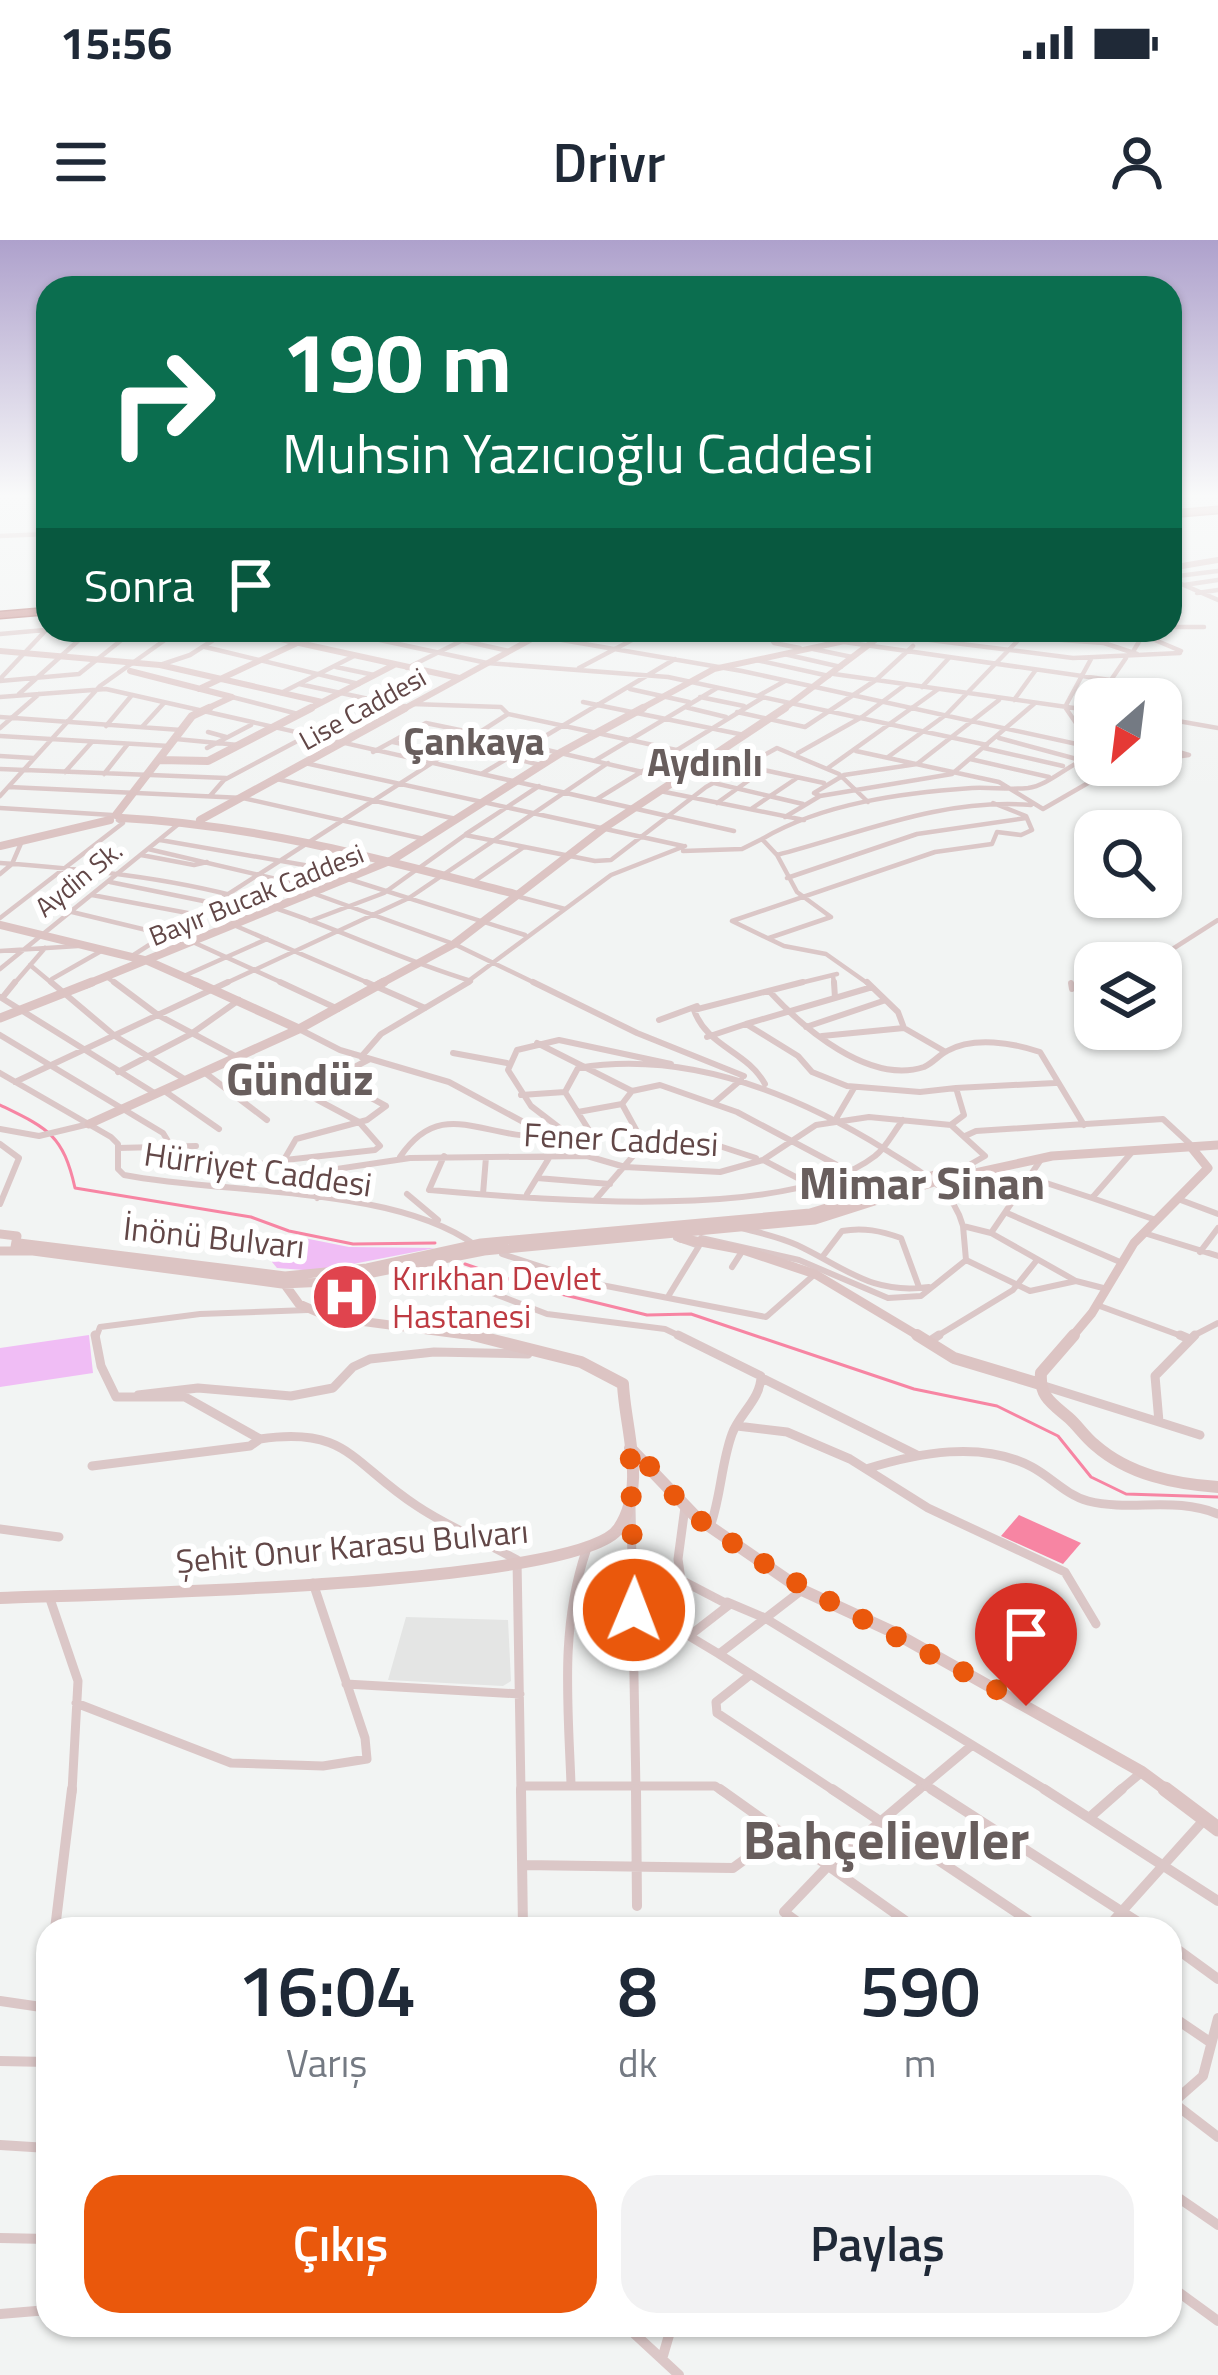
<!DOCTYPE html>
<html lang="tr">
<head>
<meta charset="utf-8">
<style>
	:root { --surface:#fff; --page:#f2f2f3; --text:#1f2937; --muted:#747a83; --accent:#ea580c }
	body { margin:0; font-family:"Titillium Web",sans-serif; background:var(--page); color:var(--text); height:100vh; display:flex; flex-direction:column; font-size:45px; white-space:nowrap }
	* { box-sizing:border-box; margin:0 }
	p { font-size:39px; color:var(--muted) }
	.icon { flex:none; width:66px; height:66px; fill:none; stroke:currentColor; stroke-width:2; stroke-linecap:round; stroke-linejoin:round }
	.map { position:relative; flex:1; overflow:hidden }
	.panel { position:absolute; left:36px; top:1677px; width:1146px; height:420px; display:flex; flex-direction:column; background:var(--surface); border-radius:36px; box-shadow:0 3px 9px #0004 }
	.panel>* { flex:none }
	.guide { position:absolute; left:36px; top:36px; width:1146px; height:366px; border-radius:36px; box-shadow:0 3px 9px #0004; background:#0b6e4f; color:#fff; overflow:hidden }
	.needle { width:78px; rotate:208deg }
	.fabs { position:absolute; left:1074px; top:438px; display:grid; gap:24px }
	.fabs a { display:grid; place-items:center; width:108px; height:108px; border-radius:24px; background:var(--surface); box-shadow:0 3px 9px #0004; font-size:60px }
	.pin { position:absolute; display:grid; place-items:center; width:102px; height:102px; color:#fff; margin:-123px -51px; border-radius:50% 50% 50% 0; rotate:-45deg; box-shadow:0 0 12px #0007 }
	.pin .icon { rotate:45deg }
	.me { position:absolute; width:132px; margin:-66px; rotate:1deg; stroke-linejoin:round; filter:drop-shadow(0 0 9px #0008) }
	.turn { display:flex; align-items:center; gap:42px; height:252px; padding:0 48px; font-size:54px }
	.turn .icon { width:156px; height:156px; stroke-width:2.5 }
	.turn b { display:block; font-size:84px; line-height:102px }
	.then { display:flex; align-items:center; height:114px; padding:0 48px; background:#0003; gap:24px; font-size:45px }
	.eta { display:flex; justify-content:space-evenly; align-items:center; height:204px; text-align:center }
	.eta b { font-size:72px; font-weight:600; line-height:84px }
	.cta { display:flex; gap:24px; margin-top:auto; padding:24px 48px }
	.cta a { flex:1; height:138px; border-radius:36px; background:var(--accent); color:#fff; font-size:48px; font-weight:600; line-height:138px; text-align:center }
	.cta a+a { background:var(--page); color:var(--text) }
	.status { display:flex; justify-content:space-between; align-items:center; height:84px; padding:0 60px; background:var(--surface); direction:ltr }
	.status svg { height:33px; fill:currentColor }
	header { display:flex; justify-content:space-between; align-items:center; height:156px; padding:0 48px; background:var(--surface); font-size:54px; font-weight:600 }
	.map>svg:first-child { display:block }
	.education { fill:#e4e5e4 }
	.green { fill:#f0bdf5 }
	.water { fill:#f785a3 }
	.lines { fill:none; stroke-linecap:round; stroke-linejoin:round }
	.stream { stroke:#f785a3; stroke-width:3 }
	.highway-casing { stroke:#b2726f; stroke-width:9 }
	.street-far3 { stroke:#dbc7c7; stroke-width:4.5 }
	.street-far2 { stroke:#dbc7c7; stroke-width:6 }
	.street-far1 { stroke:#dbc7c7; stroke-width:9 }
	.street { stroke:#dbc7c7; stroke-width:10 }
	.secondary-far4 { stroke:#dcc4c3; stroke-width:6 }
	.secondary-far3 { stroke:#dcc4c3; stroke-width:8 }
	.secondary-far2 { stroke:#dcc4c3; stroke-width:9 }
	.secondary-far1 { stroke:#dcc4c3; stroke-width:12 }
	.secondary { stroke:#dcc4c3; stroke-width:15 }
	.highway { stroke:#c68784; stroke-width:6 }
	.route { stroke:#ea580c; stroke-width:21; stroke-dasharray:0 37.8 }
	.labels { text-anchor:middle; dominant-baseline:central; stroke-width:12; stroke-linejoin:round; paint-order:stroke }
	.far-street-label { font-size:27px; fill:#624747; stroke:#fff }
	.street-label { font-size:33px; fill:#624747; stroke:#fff }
	.health-label { font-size:33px; fill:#be3a42; stroke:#fff; text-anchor:start }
	.far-district-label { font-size:39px; font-weight:bold; fill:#685e5d; stroke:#fff }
	.district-label { font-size:45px; font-weight:bold; fill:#685e5d; stroke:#fff }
	.near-district-label { font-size:54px; font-weight:bold; fill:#685e5d; stroke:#fff }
</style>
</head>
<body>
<div class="status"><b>15:56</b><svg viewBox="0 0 49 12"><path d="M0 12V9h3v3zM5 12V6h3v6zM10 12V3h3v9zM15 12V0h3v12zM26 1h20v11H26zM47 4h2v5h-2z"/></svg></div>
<header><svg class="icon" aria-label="menu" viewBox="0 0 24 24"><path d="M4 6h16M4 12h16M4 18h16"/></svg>Drivr<svg class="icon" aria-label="person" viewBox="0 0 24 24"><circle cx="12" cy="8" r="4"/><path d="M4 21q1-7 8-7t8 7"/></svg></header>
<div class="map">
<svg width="1218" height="2135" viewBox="0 0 1218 2135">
	<rect width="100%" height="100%" fill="#f2f4f3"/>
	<path class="education" d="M406,1377L508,1380L511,1441L503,1446L388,1440Z"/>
	<path class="green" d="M289,995L349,1007L435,1008L317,1031L277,1028L272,1022Z
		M89,1095L93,1133L0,1147V1108Z"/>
	<path class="water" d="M1019,1275L1081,1303L1063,1324L1001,1296Z"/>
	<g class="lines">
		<path class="stream" d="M0,865C47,888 63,894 75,948L251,977L289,991L353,1004L435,1003
			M465,1024L532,1047L647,1075L691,1074L914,1149L997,1166L1058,1196L1091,1237L1126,1254L1218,1257"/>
		<g class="highway-casing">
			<path id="highway" d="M1170,274L1218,270
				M0,375L48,371"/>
		</g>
		<path class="street-far3" d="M0,296L48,294
			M1170,337L1218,331
			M1170,339L1218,360
			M1184,345L1218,340
			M1197,353L1218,350
			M1170,387H1204
			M333,390L487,423L668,437L987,505
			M414,390L509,411
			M504,390L742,431L1095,508
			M765,390L774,403L800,408
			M790,390L842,399
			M1124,390L1143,395L1134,410
			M0,394L45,390
			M882,394L1073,418L1180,413
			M1143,395L1181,411
			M1007,396L1104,403L1137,414
			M844,402L1110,440
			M205,407L359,444
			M813,409L852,417
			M784,414L841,427
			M756,420L829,436
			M160,425L190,415L229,390
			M336,427L374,435
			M407,428L461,401
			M579,428L651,390
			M834,434L1095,471
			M0,439L48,388
			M0,441L79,434L134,390
			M299,444L406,467
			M922,447L948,419
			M630,449L689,462
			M281,453L354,416
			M19,454L90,390
			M758,456L785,441
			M0,457L106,449L734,591
			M232,457L298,474
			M700,457L744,466
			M370,459L420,430
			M1098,459L1126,418
			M1014,460L1035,431
			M583,462L744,495
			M412,464L501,467L508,474L709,517
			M685,467L726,477
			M737,472L805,487L876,440L913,406
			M0,477L181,490
			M1161,478L1218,488
			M106,486L132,455
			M142,487L164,463
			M0,488L39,454
			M208,492L226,497
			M407,494L470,501
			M0,496L169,506
			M999,498L1095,524
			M176,499L238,505
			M393,502L429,510
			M521,504L673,539
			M1086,505L1087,499L1065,467L1091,419
			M466,506L540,525
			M1161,507L1189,515L1161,519
			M207,508L251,485
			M984,508L1063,526
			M856,511L999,542L1043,569L1114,528L1100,525
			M373,512L426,483L479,494
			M798,513L862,477L905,445
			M0,516L33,518
			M888,517L947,474L1028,390
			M970,519L1049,537
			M412,520L444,500
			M596,520L717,448
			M305,523L683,606
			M745,526L824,543
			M828,528L937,450
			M1114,528L1128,525
			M0,529L226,538
			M65,532L91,503
			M483,533L675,419
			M104,534L127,505
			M277,539L456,579
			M714,543L803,564
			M9,547L243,558L424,599
			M660,551L804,580
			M0,556L100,446L179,390
			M210,556L224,540L303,498
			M820,556L814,553L844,535L917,524L999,460
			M597,559L762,458
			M717,563L762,531
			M1031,565C941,558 862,593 777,615L762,599C823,563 902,553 972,548C990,547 1010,550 1028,548C1050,545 1072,521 1095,515
			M0,568L112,575
			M751,569L797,538
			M785,577L820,556L952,534L1035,463
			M466,594L539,546
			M160,600L304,625L525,695
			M148,609L323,650
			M683,611L742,609L762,599
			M141,615L194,625L207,622
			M0,623C83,629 166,637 246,659C323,681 394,718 471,741
			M0,634L12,624L22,601
			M787,638L917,594L1026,578
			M110,642L213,663
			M472,643L524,607
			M315,654L454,704L539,745
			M92,655L193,674
			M516,656L565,669
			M72,672L163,694
			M0,678L123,583L118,580
			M310,681L384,653L465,595L595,621L611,620L706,547L777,508L839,534L868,562
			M236,686L373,745
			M769,698L831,677L797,652L777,615
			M195,703L287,745
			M0,711L78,706
			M132,716L508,474
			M1160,717L1218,680
			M30,725L54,745
			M0,729L181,582
			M833,735L834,745
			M105,736L118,745
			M184,736L267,699
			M52,739L103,710
			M13,745L45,708
			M222,745L409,658L608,523
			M463,745L611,635L685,606
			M792,745L837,734
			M870,745L826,714L784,706L732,681L935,612L992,604L997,592L1021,595L1032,590L1026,576L993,563"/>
		<path class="street-far2" d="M51,742L115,796L186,840
			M114,742L158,775L359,882L380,906L375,910L285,920L287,938L310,954
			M280,742L338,769
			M366,742L425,768
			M533,742L637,793L744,836
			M834,742L835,758L746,784L798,816L812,832L847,846L920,852L956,848L964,875L952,884
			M867,742L898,772L904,788L944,811
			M1071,743L1072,749
			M769,751C803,788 869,845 924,827C933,823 939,815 947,811C974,796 1013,803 1040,812L1084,885
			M0,757L156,854
			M2,758L15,742
			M835,758L869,748
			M659,780L697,766
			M806,787L883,761
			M299,789L340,810L449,842L542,892L579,904L586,915
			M0,795L163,893L171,906
			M822,796L904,788
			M707,797L746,784
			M537,803L632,851
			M453,813L507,823
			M361,817L381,794L469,742
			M118,832L191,794L239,760
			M204,832L267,880
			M0,833L111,897L118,904V929L124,935C226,955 392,945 475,1005
			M15,842L228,742
			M765,844C747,811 707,807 694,770L803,742
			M956,848L1055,843
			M163,850L219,889
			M304,853L370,819
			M521,855L565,852
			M714,863L741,840
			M578,872L622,864
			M837,877L854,848
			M0,889L39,896L89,884
			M965,896L976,891L1163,879L1190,904
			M640,897L707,902L756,918
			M574,899L531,866L508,830L517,810L559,800L671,824
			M0,904L19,918L0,964
			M118,908L196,906
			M444,916L429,950C535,959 789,983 875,916C886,908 894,891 903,880
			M587,916L594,898L565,852L578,828C687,810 796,854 886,910C919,931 952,946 963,986L991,993L1076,1041L1030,1051L966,1020
			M400,917C442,855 483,900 546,896
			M285,918L296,899L367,880L386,866L353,848
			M763,920L809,944
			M253,923L284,925
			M537,938L610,944
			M1031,938L1092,958L1133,911
			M407,954L438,980
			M483,954L486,917
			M527,954L549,918
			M317,958L306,946L317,932L410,918L587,916L625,927L720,932L763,920L816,885L869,877L951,885L985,916L971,924L973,928
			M1092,958L1156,980
			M596,959L633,916L640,897L622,864L632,851L660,845L737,872L884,950
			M1178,959L1218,974
			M1007,973L1120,1022
			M963,986L966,1020
			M742,988C760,993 780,997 797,1005C846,1028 871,1055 929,1047
			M991,993L1042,918
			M1144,993L1218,1016
			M701,998L799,1020L888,1058L921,1056L966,1020
			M1200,1012L1218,988
			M502,1014L591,1043L766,1077L815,1034
			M823,1016L842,991C863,987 881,991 901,998L919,1047
			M732,1027L743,1010
			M402,1030L448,1036L547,1074L665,1089L684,1098
			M1076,1041L1107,1049
			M669,1055L699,1006L676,998
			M1097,1065L1187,1098
			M96,1098L100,1087L200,1074L308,1070
			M934,1098L1013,1050L1037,1020
			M1189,1098L1218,1083"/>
		<path class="street-far1" d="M678,1095L761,1136C761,1159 739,1174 732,1194C721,1224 721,1257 710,1287
			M1180,1095L1187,1098
			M930,1101L939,1095
			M764,1139L917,1215
			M1041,1145L1159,1182L1155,1136L1195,1095
			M138,1155L198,1148L291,1156L333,1148L353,1127L370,1119L434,1112L528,1114
			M1159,1182L1200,1195
			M737,1186L787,1192L850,1219L928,1268L1065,1332L1096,1384
			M260,1199C348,1186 352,1224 417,1266C448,1287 484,1301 517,1320L521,1552
			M92,1226L250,1206L260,1199L185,1157H116L101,1126L95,1095
			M866,1229C917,1213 982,1200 1032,1227C1051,1237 1066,1255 1088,1261C1131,1272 1175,1256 1218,1274
			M631,1266L636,1552
			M685,1267L678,1319L681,1340L729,1365L689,1396L719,1414
			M0,1289L59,1297
			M802,1350L719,1414L936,1552
			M49,1356L78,1441L72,1552
			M727,1362L765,1378L1049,1552
			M750,1435L716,1462L717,1473L836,1552
			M346,1444L520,1454
			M76,1463L231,1523L323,1526L367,1519L365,1498L313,1343
			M571,1544C568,1464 560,1388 586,1311
			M522,1546H715L724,1552
			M916,1552L971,1506
			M1118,1552L1142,1532"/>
		<path class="street" d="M521,1549L523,1689
			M636,1549L637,1666
			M720,1549L917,1689
			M832,1549L1041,1689
			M931,1549L1149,1689
			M1044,1549L1218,1661
			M1089,1578L1122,1549
			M523,1625L733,1628L781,1593
			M55,1689L72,1549
			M807,1689L784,1672L826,1628L919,1549
			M1106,1689L1204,1580
			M1170,1704L1218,1739
			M0,1761L48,1768
			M43,1767L48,1747
			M1170,1775L1210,1802
			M0,1821L48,1822
			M1171,1861L1218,1897
			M1170,1865L1203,1836L1218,1778
			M0,1905L48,1908
			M1170,1952L1218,1985
			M0,1998L48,1999
			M1170,2046L1218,2081
			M0,2074L48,2070
			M625,2085L679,2135
			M662,2119L672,2085"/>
		<path class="secondary-far4" d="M1170,328L1218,320
			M240,390L459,438
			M0,411L160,425L322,462
			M130,431L232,457
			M199,449L325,390
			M202,471L232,457
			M305,471L394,425
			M400,471L548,390
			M637,471L714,429L896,390
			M781,471L883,394"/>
		<path class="secondary-far3" d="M159,520L208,521L311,468
			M116,575L192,476L209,468
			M122,578C258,585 384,620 515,654
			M200,580L405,468
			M0,606L110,580
			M0,685L148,721L202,745
			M85,745L392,620L562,512L643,468
			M378,745L454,704L604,588L785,468"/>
		<path class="secondary-far2" d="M196,742L299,789
			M0,778L92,742
			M89,884L299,789L384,742
			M0,994L17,996L15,1007
			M680,998L743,1010L815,1034L922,1098
			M19,1003L285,1036L367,1028L481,1003L810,973L941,933
			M0,1011H33L282,1044L327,1042L484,1011L815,980L934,942L1052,916L1218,905
			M283,1042L299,1064L329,1077L489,1098
			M1071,1098L1092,1073L1134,1003L1208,928L1191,907"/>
		<path class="secondary-far1" d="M917,1095L954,1118L1040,1144
			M1074,1095L1041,1133C1039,1157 1053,1164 1069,1178C1078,1186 1085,1197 1095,1205C1129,1235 1175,1244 1218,1247
			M630,1208L696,1277L802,1350L893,1392L1142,1532L1169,1552
			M0,1358C90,1354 581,1347 619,1288C647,1246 625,1189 623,1144L581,1122L473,1095"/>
		<path class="secondary" d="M1165,1549L1218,1589"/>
		<use href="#highway" class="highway"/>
	</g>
	<linearGradient id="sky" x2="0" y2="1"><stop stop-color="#aea1cc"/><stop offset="0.46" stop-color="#f9fafa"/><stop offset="1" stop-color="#f9fafa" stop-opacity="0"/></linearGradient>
	<rect width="1218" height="555" fill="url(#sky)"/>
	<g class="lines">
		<path class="route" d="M634,1370L630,1208C657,1229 673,1260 701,1281C802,1355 917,1404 1026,1466"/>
	</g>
	<defs>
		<g id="hospital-disc" transform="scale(3.45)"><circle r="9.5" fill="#e0444e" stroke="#fff"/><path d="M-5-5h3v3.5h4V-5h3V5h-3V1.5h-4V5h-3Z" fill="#fff"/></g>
	</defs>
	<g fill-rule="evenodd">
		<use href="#hospital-disc" x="345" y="1057"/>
	</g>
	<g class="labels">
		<g class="far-street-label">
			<text transform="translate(362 468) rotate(-29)">Lise Caddesi</text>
			<text transform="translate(78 638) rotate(-39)">Aydin Sk.</text>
			<text transform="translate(256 654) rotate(-22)">Bayır Bucak Caddesi</text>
		</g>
		<g class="street-label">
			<text transform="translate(621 899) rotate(3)">Fener Caddesi</text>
			<text transform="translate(258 929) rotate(8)">Hürriyet Caddesi</text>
			<text transform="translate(214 997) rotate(6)">İnönü Bulvarı</text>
			<text transform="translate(352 1306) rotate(-5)">Şehit Onur Karasu Bulvarı</text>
		</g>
		<g class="health-label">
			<text x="392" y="1038">Kırıkhan Devlet<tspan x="392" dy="38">Hastanesi</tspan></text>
		</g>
		<g class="far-district-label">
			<text x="474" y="500">Çankaya</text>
			<text x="705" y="521">Aydınlı</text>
		</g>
		<g class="district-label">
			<text x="300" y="838">Gündüz</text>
			<text x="922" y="942">Mimar Sinan</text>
		</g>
		<g class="near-district-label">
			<text x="886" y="1599">Bahçelievler</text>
		</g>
	</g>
</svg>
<div class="fabs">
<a><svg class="needle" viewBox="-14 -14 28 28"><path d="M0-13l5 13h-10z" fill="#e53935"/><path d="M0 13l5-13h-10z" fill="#747a83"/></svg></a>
<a><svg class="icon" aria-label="search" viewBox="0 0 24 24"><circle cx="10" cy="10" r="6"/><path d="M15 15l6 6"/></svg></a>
<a><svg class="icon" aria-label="layers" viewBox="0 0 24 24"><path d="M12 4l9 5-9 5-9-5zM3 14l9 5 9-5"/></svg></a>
</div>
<div class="pin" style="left:1026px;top:1466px;background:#d93025"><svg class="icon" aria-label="arrive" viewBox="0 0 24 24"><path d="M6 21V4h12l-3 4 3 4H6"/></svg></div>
<svg class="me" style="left:634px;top:1370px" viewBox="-20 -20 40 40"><circle r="17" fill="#ea580c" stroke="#fff" stroke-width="3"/><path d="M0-11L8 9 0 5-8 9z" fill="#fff"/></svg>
<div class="guide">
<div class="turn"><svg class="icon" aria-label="right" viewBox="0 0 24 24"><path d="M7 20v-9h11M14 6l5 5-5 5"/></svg><div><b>190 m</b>Muhsin Yazıcıoğlu Caddesi</div></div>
<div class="then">Sonra<svg class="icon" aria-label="arrive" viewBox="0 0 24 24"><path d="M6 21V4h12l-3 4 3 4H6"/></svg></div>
</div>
<section class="panel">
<div class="eta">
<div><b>16:04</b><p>Varış</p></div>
<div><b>8</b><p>dk</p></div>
<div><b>590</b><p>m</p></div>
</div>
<div class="cta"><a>Çıkış</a><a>Paylaş</a></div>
</section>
</div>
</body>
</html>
